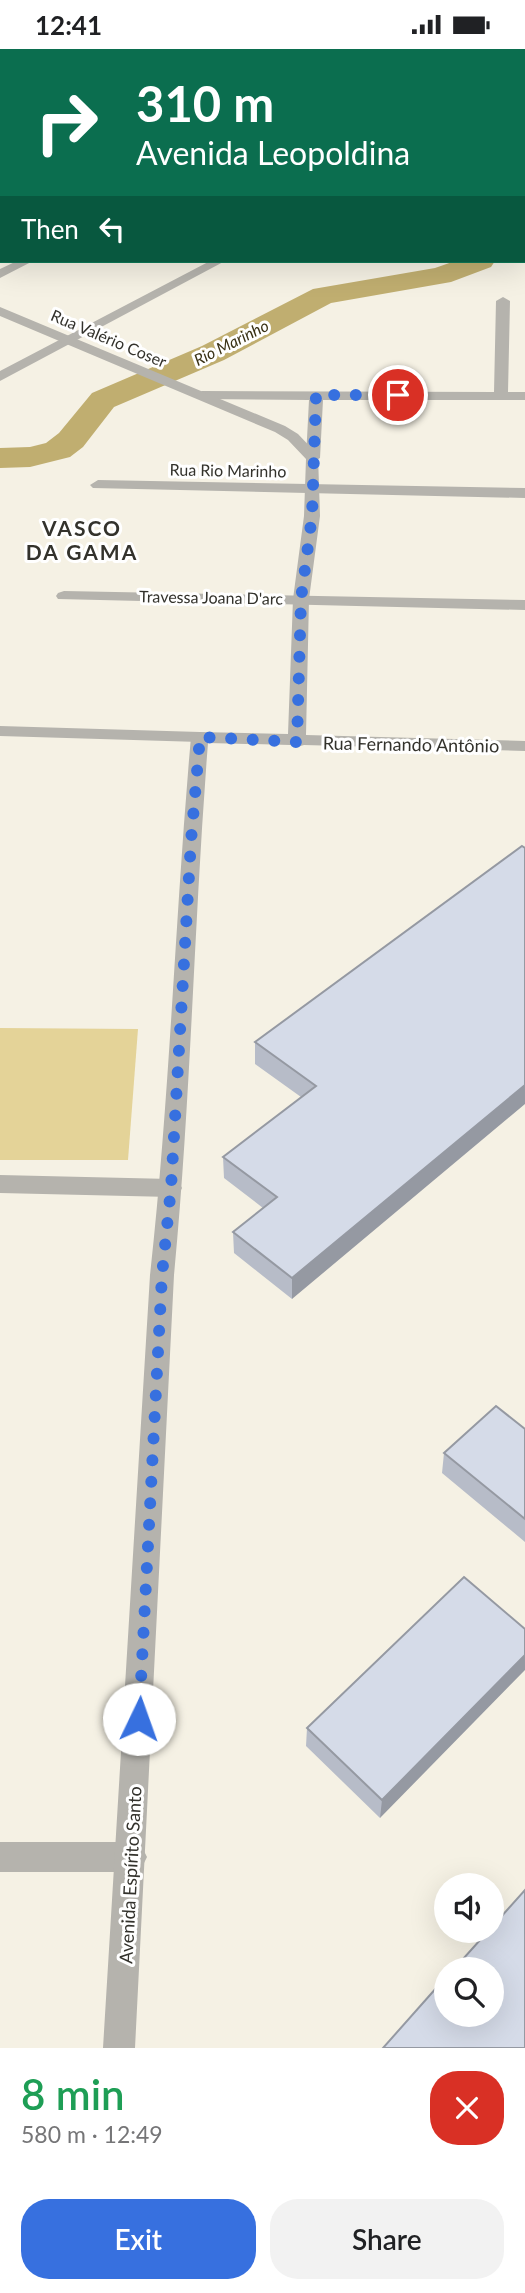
<!DOCTYPE html>
<html lang="en">
<head>
<meta charset="utf-8">
<style>
	:root { --surface:#fff; --page:#f2f2f2; --text:#202124; --muted:#757577; --accent:#3770df }
	body { margin:0; font-family:Lato,sans-serif; background:var(--page); color:var(--text); height:100vh; display:flex; flex-direction:column; font-size:26px; white-space:nowrap }
	* { box-sizing:border-box; margin:0 }
	p { font-size:23px; color:var(--muted) }
	.icon { flex:none; width:38px; height:38px; fill:none; stroke:currentColor; stroke-width:2; stroke-linecap:round; stroke-linejoin:round }
	.map { position:relative; height:1999px; overflow:hidden }
	.drawer { display:flex; flex-direction:column; background:var(--surface); flex:1 }
	.drawer>* { flex:none }
	.guide { position:absolute; left:0px; top:0px; width:525px; height:214px; box-shadow:0 7px 28px #0002; background:#0b6e4f; color:#fff; overflow:hidden }
	.buttons { position:absolute; left:434px; top:1824px; display:grid; gap:14px }
	.buttons a { display:grid; place-items:center; width:70px; height:70px; border-radius:50%; background:var(--surface); box-shadow:0 7px 28px #0002; font-size:35px }
	.pin { position:absolute; display:grid; place-items:center; width:60px; height:60px; color:#fff; margin:-30px; border:4px solid #fff; border-radius:50%; box-shadow:0 2px 7px #0007 }
	.me { position:absolute; width:77px; margin:-38px; rotate:3deg; stroke-linejoin:round; filter:drop-shadow(0 0 5px #0008) }
	.turn { display:flex; align-items:center; gap:24px; height:147px; padding:0 21px; font-size:32px }
	.turn .icon { width:91px; height:91px; stroke-width:2.5 }
	.turn b { display:block; font-size:49px; line-height:60px }
	.then { display:flex; align-items:center; height:66px; padding:0 21px; background:#0003; gap:14px; font-size:26px }
	.round { display:grid; place-items:center; flex:none; width:74px; height:74px; border-radius:28px; background:var(--page) }
	.summary { display:flex; align-items:center; justify-content:space-between; height:119px; padding:0 21px }
	h1 { font-size:42px; font-weight:600; line-height:52px; color:#1e9e55 }
	.action { display:flex; gap:14px; margin-top:auto; padding:14px 21px }
	.action a { flex:1; height:80px; border-radius:28px; background:var(--accent); color:#fff; font-size:28px; font-weight:600; line-height:80px; text-align:center }
	.action a+a { background:var(--page); color:var(--text) }
	.status { display:flex; justify-content:space-between; align-items:center; height:49px; padding:0 35px; background:var(--surface); direction:ltr }
	.status svg { height:19px; fill:currentColor }
	.map>svg:first-child { display:block }
	.green { fill:#e4d398 }
	.lines { fill:none; stroke-linecap:round; stroke-linejoin:round }
	.river { fill:#c0ae70; fill-rule:evenodd }
	.minor { fill:#b5b3ad; fill-rule:evenodd }
	.tertiary { fill:#b5b3ad; fill-rule:evenodd }
	.primary { fill:#827f75; fill-rule:evenodd }
	.wall { fill:#b7bcc8 }
	.shaded-wall { fill:#9599a2 }
	.building { fill:#d5dbe8; stroke:#9599a2; stroke-width:2 }
	.route { stroke:#3770df; stroke-width:12; stroke-dasharray:0 21.6 }
	.labels { text-anchor:middle; dominant-baseline:central; stroke-width:6; stroke-linejoin:round; paint-order:stroke }
	.far-street-label { font-size:16px; fill:#33322c; stroke:#fff }
	.far-water-label { font-size:16px; font-style:italic; fill:#393115; stroke:#fff }
	.street-label { font-size:18px; fill:#33322c; stroke:#fff }
	.far-district-label { font-size:21px; font-weight:bold; letter-spacing:2px; fill:#33322c; stroke:#fff }
</style>
</head>
<body>
<div class="status"><b>12:41</b><svg viewBox="0 0 49 12"><path d="M0 12V9h3v3zM5 12V6h3v6zM10 12V3h3v9zM15 12V0h3v12zM26 1h20v11H26zM47 4h2v5h-2z"/></svg></div>
<div class="map">
<svg width="525" height="1999" viewBox="0 0 525 1999">
	<rect width="100%" height="100%" fill="#f5f1e4"/>
	<path class="green" d="M0,979L138,980L128,1111H0Z"/>
	<g class="lines">
		<path class="river" d="M523,183H525V201H523Z
			M455,212H495L491,218L451,233L331,254L224,311L114,358L83,398L70,408L30,418L0,419V399L30,398L46,394L59,384L92,344L202,297L313,240L435,219Z"/>
		<path class="minor" d="M523,19H525L523,26Z
			M523,62H525V68H523Z
			M523,122H525V130H523Z
			M210,212H225L0,332V322Z
			M503,248L510,252L508,343H525V351H323L320,409L313,413L306,409L309,351L202,350L195,346L202,342L494,343L496,252Z
			M98,431L525,439V449L93,439L90,436Z
			M64,542L525,551V561L58,550L56,547L58,544Z
			M0,677L200,683L209,688L200,693L0,687Z
			M0,1126L171,1130L179,1133L182,1139L179,1145L171,1148L0,1144Z
			M0,1793H132L142,1798L147,1808L142,1818L132,1823H0Z"/>
		<path class="tertiary" d="M474,0H491L473,2Z
			M499,0H509V2H499Z
			M2,138V146L0,147V139Z
			M17,212H33L0,229V220Z
			M0,258L285,377L298,385L318,406L320,467L309,550L306,686L525,692V702L304,696L297,698L290,696L208,694C194,871 191,1049 174,1226L135,1999H103L150,1226C170,1047 175,867 191,688L200,683L288,685L293,550L304,467L306,410L288,391L275,383L0,267Z"/>
		<path class="primary" d="M263,0H273L262,2Z
			M0,108H2L0,116Z"/>
	</g>
	<path class="wall" d="M123,0H245V2H123Z
		M0,24H2V49L0,48Z
		M0,67H2V92L0,91Z
		M522,797L292,1250L234,1204L233,1183L263,1159L224,1129L223,1108L301,1048L255,1015V993Z
		M525,1380V1493L442,1424L444,1404Z
		M464,1528L380,1769L306,1697L307,1679Z"/>
	<path class="shaded-wall" d="M76,0H95L92,2H73Z
		M2,9V22L0,23V10Z
		M525,1036V1055L292,1250V1229Z
		M525,1606V1621L380,1769L382,1751Z"/>
	<path class="building" d="M57,0H76L73,2H55Z
		M160,0H178L177,2H159Z
		M178,0H240L239,2H177Z
		M0,24H2V36H0Z
		M0,67H2V79H0Z
		M522,797L525,799V1036L292,1229L233,1183L277,1148L223,1108L316,1037L255,993Z
		M496,1357L525,1380V1470L444,1404Z
		M464,1528L525,1580V1606L382,1751L307,1679Z
		M525,1841V1999H383L446,1928V1965H492V1920H454L489,1881H492V1878Z"/>
	<g class="lines">
		<path class="route" d="M139,1670L162,1226L171,1139L191,792L200,688L297,693L301,550L312,467L316,346H398"/>
	</g>
	<g class="labels">
		<g class="far-street-label">
			<text transform="translate(109 289) rotate(23)">Rua Valério Coser</text>
			<text transform="translate(228 421) rotate(1)">Rua Rio Marinho</text>
			<text transform="translate(211 548) rotate(1)">Travessa Joana D'arc</text>
		</g>
		<g class="far-water-label">
			<text transform="translate(231 293) rotate(-27)">Rio Marinho</text>
		</g>
		<g class="street-label">
			<text transform="translate(411 695) rotate(1)">Rua Fernando Antônio</text>
			<text transform="translate(130 1826) rotate(-87)">Avenida Espírito Santo</text>
		</g>
		<g class="far-district-label">
			<text x="82" y="478">VASCO<tspan x="82" dy="24">DA GAMA</tspan></text>
		</g>
	</g>
</svg>
<div class="buttons">
<a><svg class="icon" aria-label="sound" viewBox="0 0 24 24"><path d="M4 9h4l5-4v14l-5-4H4zM17 9q2 3 0 6"/></svg></a>
<a><svg class="icon" aria-label="search" viewBox="0 0 24 24"><circle cx="10" cy="10" r="6"/><path d="M15 15l6 6"/></svg></a>
</div>
<div class="pin" style="left:398px;top:346px;background:#d93025"><svg class="icon" aria-label="arrive" viewBox="0 0 24 24"><path d="M6 21V4h12l-3 4 3 4H6"/></svg></div>
<svg class="me" style="left:139px;top:1670px" viewBox="-20 -20 40 40"><circle r="19" fill="#fff"/><path d="M0-13L10 11 0 6-10 11z" fill="#3770df"/></svg>
<div class="guide">
<div class="turn"><svg class="icon" aria-label="right" viewBox="0 0 24 24"><path d="M7 20v-9h11M14 6l5 5-5 5"/></svg><div><b>310 m</b>Avenida Leopoldina</div></div>
<div class="then">Then<svg class="icon" aria-label="left" viewBox="0 0 24 24"><path d="M17 20v-9H6M10 6l-5 5 5 5"/></svg></div>
</div>
</div>
<section class="drawer">
<div class="summary"><div><h1>8 min</h1><p>580 m · 12:49</p></div><a class="round" style="background:#d93025;color:#fff"><svg class="icon" aria-label="close" viewBox="0 0 24 24"><path d="M6 6l12 12M18 6L6 18"/></svg></a></div>
<div class="action"><a>Exit</a><a>Share</a></div>
</section>
</body>
</html>
